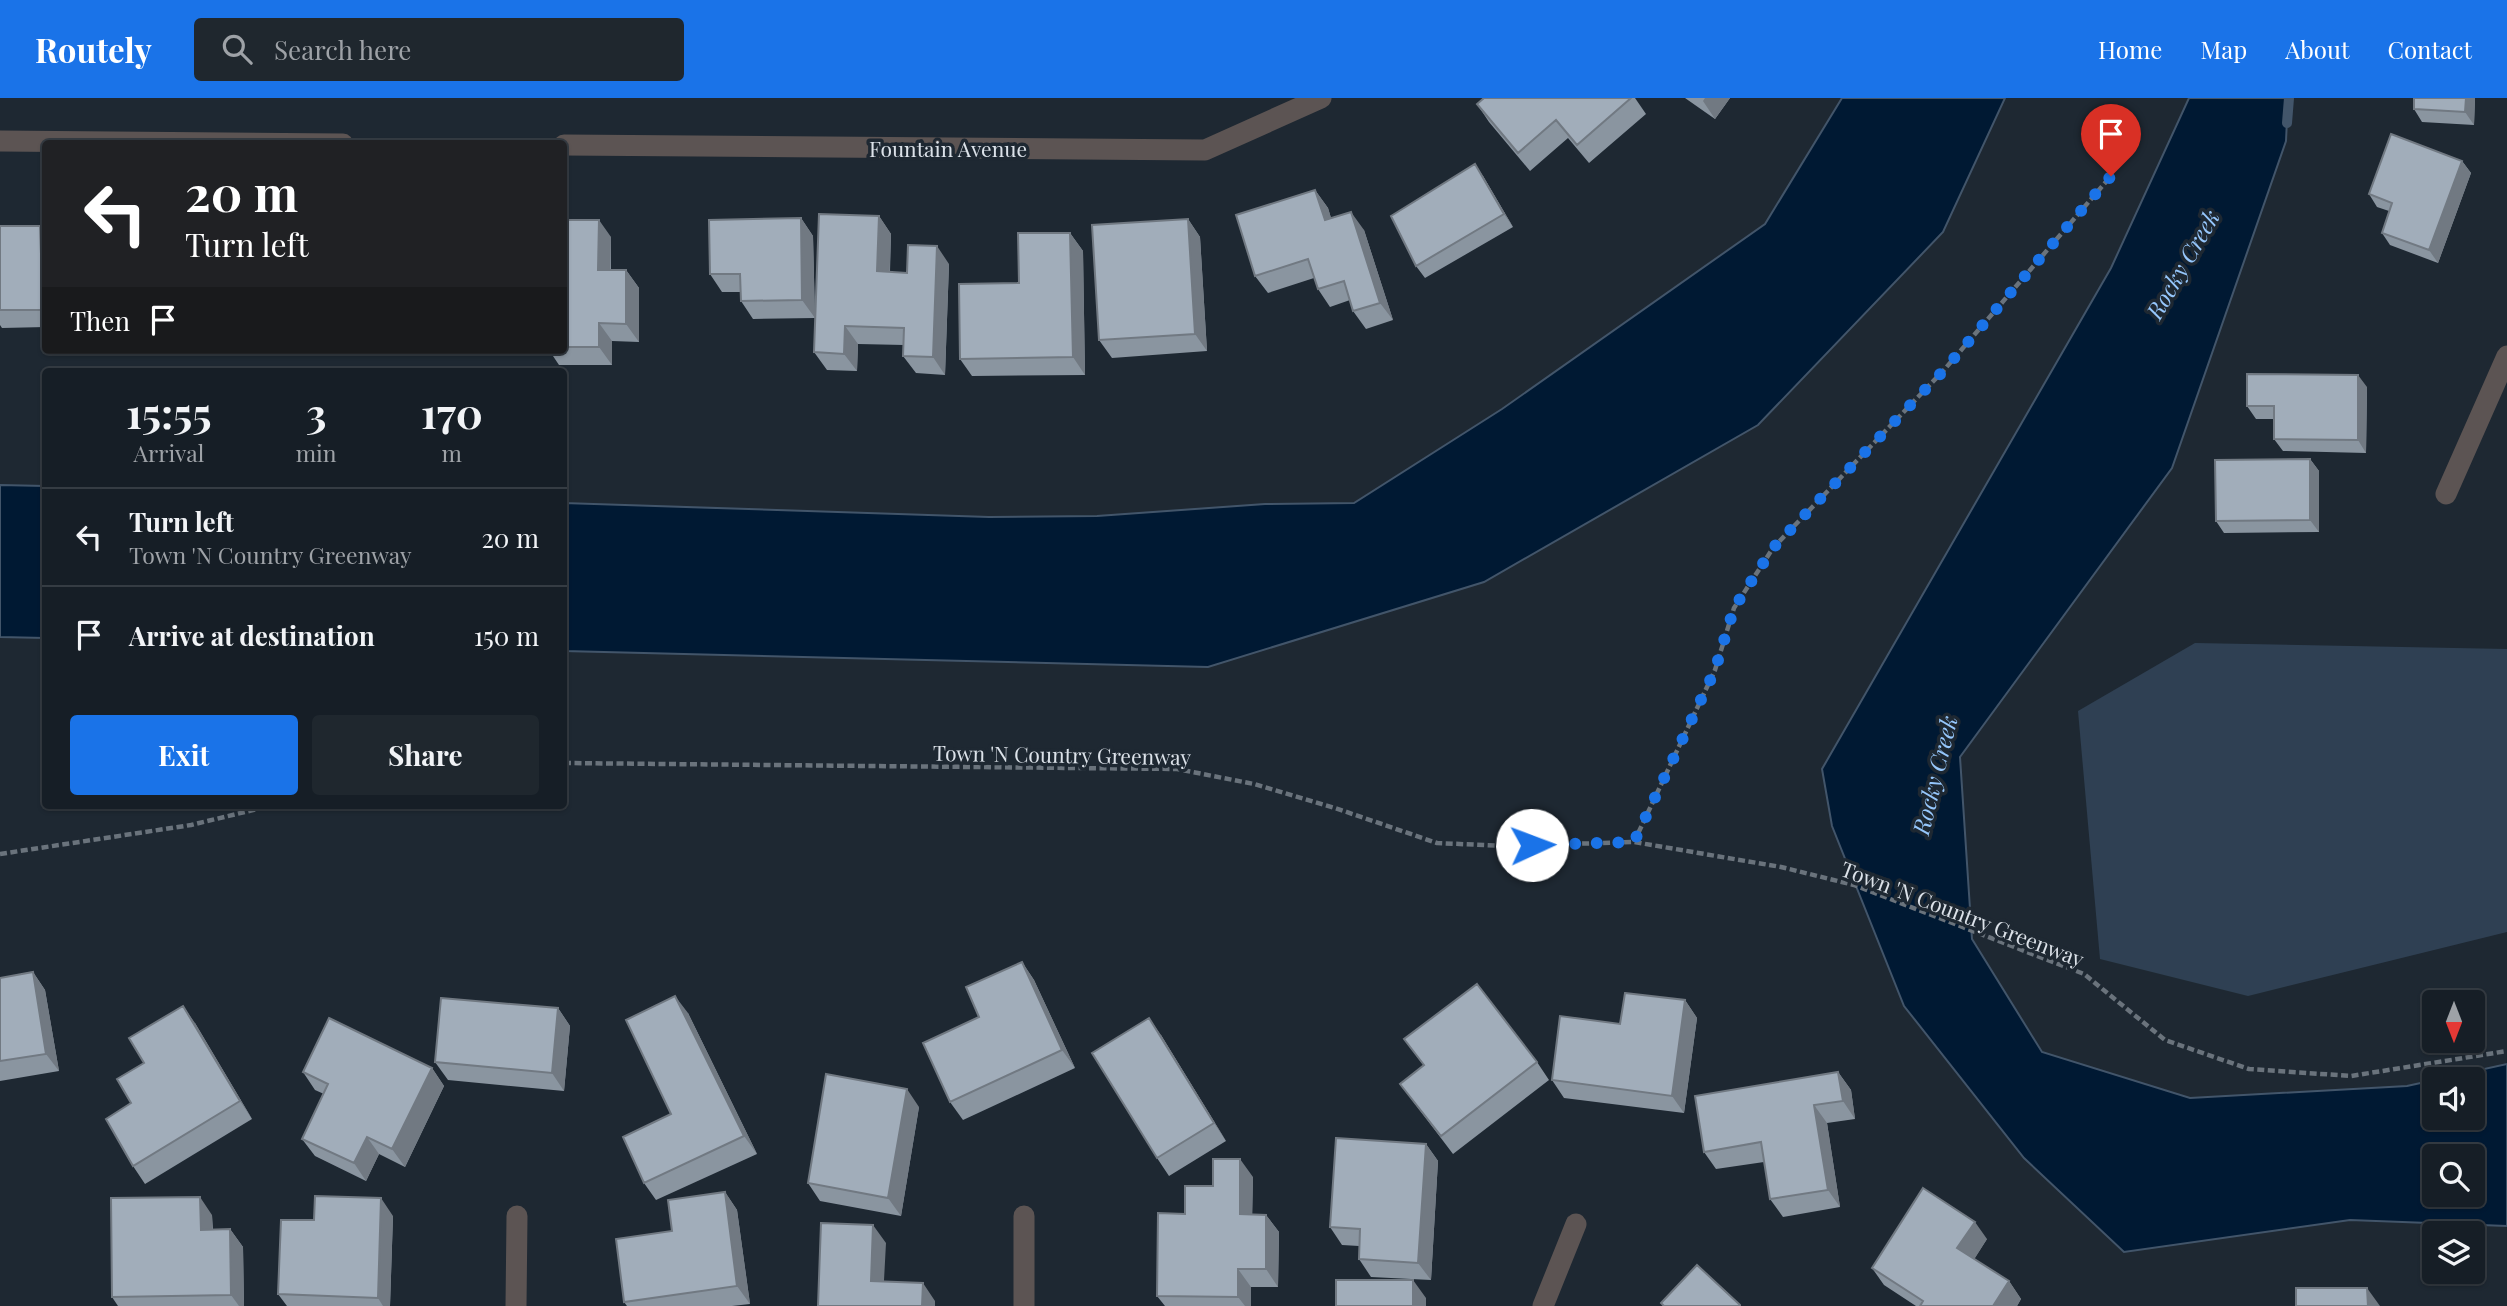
<!DOCTYPE html>
<html lang="en">
<head>
<meta charset="utf-8">
<style>
	:root { --surface:#161e26; --page:#1f272e; --text:#f1f3f6; --muted:#9ea2a7; --line:#353c43; --accent:#1a73e8 }
	body { margin:0; font-family:"Playfair Display",serif; background:var(--page); color:var(--text); height:100vh; display:flex; flex-direction:column; font-size:26px; white-space:nowrap }
	* { box-sizing:border-box; margin:0 }
	p { font-size:23px; color:var(--muted) }
	.icon { flex:none; width:38px; height:38px; fill:none; stroke:currentColor; stroke-width:2; stroke-linecap:round; stroke-linejoin:round }
	.map { position:relative; flex:1; overflow:hidden }
	.drawer { position:absolute; left:42px; top:270px; width:525px; height:441px; display:flex; flex-direction:column; background:var(--surface); border-radius:7px; box-shadow:0 2px 5px #0004,0 0 0 2px var(--line) }
	.drawer>* { flex:none }
	.hud { position:absolute; left:42px; top:42px; width:525px; height:214px; border-radius:7px; box-shadow:0 2px 5px #0004,0 0 0 2px var(--line); background:#202124; color:#fff; overflow:hidden }
	.needle { width:46px; rotate:180deg }
	.tools { position:absolute; left:2422px; top:892px; display:grid; gap:14px }
	.tools a { display:grid; place-items:center; width:63px; height:63px; border-radius:7px; background:var(--surface); box-shadow:0 2px 5px #0004,0 0 0 2px var(--line); font-size:35px }
	.pin { position:absolute; display:grid; place-items:center; width:60px; height:60px; color:#fff; margin:-72px -30px; border-radius:50% 50% 50% 0; rotate:-45deg; box-shadow:0 0 7px #0007 }
	.pin .icon { rotate:45deg }
	.me { position:absolute; width:77px; margin:-38px; rotate:88deg; stroke-linejoin:round; filter:drop-shadow(0 0 5px #0008) }
	.turn { display:flex; align-items:center; gap:24px; height:147px; padding:0 28px; font-size:32px }
	.turn .icon { width:91px; height:91px; stroke-width:2.5 }
	.turn b { display:block; font-size:49px; line-height:60px }
	.then { display:flex; align-items:center; height:66px; padding:0 28px; background:#0003; gap:14px; font-size:26px }
	.eta { display:flex; justify-content:space-evenly; align-items:center; height:119px; text-align:center }
	.eta b { font-size:42px; font-weight:700; line-height:49px }
	.button { display:flex; gap:14px; margin-top:auto; padding:14px 28px }
	.button a { flex:1; height:80px; border-radius:7px; background:var(--accent); color:#fff; font-size:28px; font-weight:700; line-height:80px; text-align:center }
	.button a+a { background:var(--page); color:var(--text) }
	ul { padding:0; list-style:none }
	li { display:flex; align-items:center; gap:21px; height:98px; padding:0 28px; border-top:2px solid var(--line) }
	li div { flex:1 }
	li b { display:block; font-size:26px }
	li em { font-style:normal }
	header { display:flex; align-items:center; gap:42px; box-sizing:border-box; height:98px; padding:0 35px; background:var(--accent); color:#fff }
	header strong { font-size:33px }
	nav { display:flex; gap:38px; margin-inline-start:auto; font-size:24px }
	.search { width:490px; height:63px; background:var(--page); display:flex; align-items:center; gap:18px; box-sizing:border-box; padding:0 24px; border-radius:7px; color:var(--muted); font-size:26px }
	.map>svg:first-child { display:block }
	.green { fill:#2f4053 }
	.water { fill:#001933; stroke:#42556a; stroke-width:2; fill-rule:evenodd }
	.lines { fill:none; stroke-linecap:round; stroke-linejoin:round }
	.stream { stroke:#42556a; stroke-width:10 }
	.path { stroke:#6a737c; stroke-width:4.5; stroke-dasharray:7 3.5; stroke-linecap:butt }
	.minor { stroke:#5c5453; stroke-width:21 }
	.wall { fill:#8a95a0 }
	.shaded-wall { fill:#717982 }
	.building { fill:#a1adba; stroke:#717982; stroke-width:2 }
	.route { stroke:#1a73e8; stroke-width:12; stroke-dasharray:0 21.6 }
	.labels { text-anchor:middle; dominant-baseline:central; stroke-width:7; stroke-linejoin:round; paint-order:stroke }
	.street-label { font-size:21px; fill:#dce2e9; stroke:#1e2832 }
	.water-label { font-size:23px; font-style:italic; fill:#96c7fc; stroke:#1e2832 }
</style>
</head>
<body>
<header>
<strong>Routely</strong>
<div class="search"><svg class="icon" aria-label="search" viewBox="0 0 24 24"><circle cx="10" cy="10" r="6"/><path d="M15 15l6 6"/></svg>Search here</div>
<nav><a>Home</a><a>Map</a><a>About</a><a>Contact</a></nav>
</header>
<div class="map">
<svg width="2507" height="1208" viewBox="0 0 2507 1208">
	<rect width="100%" height="100%" fill="#1e2832"/>
	<path class="green" d="M2195,545L2507,551V834L2248,898L2100,861L2078,613Z"/>
	<path class="water" d="M1842,0H2005L1943,134L1758,327L1484,484L1208,569L564,553V405L989,419L1097,418L1265,406L1354,405L1502,311L1765,126Z
		M2189,0H2288L2286,43L2172,370L1960,659L1972,841L2042,954L2190,1000L2407,988L2507,966V1128L2350,1122L2124,1154L2024,1060L1904,908L1832,728L1822,671L2111,170ZM2434,982H2473V1020H2434ZM2434,1059H2473V1097H2434Z
		M0,387L45,388V540L0,539Z"/>
	<g class="lines">
		<path class="stream" d="M2287,25L2289,0"/>
		<path class="path" d="M564,665L1177,671L1254,686L1335,710L1437,745L1506,748L1634,744L1781,769L1854,787L2084,876L2165,942L2249,971L2351,978L2507,953
			M1634,744L1715,572L1734,510L1773,450L1944,272L2111,78
			M0,756L191,727L274,707"/>
		<path class="minor" d="M0,43L343,46
			M564,47L1205,52L1321,0
			M2446,396L2507,258
			M1024,1118V1208
			M516,1208L517,1118
			M1543,1208L1576,1126"/>
	</g>
	<path class="wall" d="M1484,0H1635L1646,16L1589,65L1568,40L1530,73L1489,24L1477,6Z
		M1685,0H1730L1715,21Z
		M2475,0L2474,27L2422,24L2414,11Z
		M2462,63L2471,75L2438,165L2390,147L2382,135L2389,113L2377,109L2369,96Z
		M1483,78L1513,129L1425,180L1416,168Z
		M1315,92L1328,110L1331,120L1364,132L1393,222L1366,231L1353,213L1350,202L1330,209L1318,191L1314,180L1268,195L1255,178Z
		M879,118L891,136L890,174L907,175L949,166L945,277L916,275L903,258L904,247L858,246L857,273L827,272L814,254Z
		M801,120L813,138L815,220L753,221L741,203V194H722L710,176Z
		M1188,121L1200,139L1207,253L1112,260L1099,242Z
		M564,122L611,139V172H626L639,190V244L612,243V267H559L549,252H564Z
		M0,128L46,135V229L2,230L0,227Z
		M1070,135L1083,153L1085,277L972,278L960,261Z
		M2367,289L2366,355L2283,353L2274,341V321H2256L2247,308Z
		M2310,361L2319,373V434L2224,435L2216,423Z
		M1022,864L1034,882L1075,970L963,1022L950,1004L979,919Z
		M33,874L45,892L59,973L0,983V880Z
		M1685,902L1697,920L1684,1015L1564,1000L1552,982L1620,926Z
		M558,910L570,928L564,993L448,982L435,964Z
		M688,915L757,1056L656,1102L644,1085L671,1016Z
		M195,925L252,1021L145,1086L133,1068L144,965Z
		M1161,937L1226,1043L1169,1078L1157,1060Z
		M1404,941L1537,964L1549,982L1453,1056L1400,986L1424,968Z
		M432,970L444,988L405,1069L379,1056L366,1083L315,1058L302,1041L324,996L315,992L303,974Z
		M1838,974L1851,992L1855,1021L1827,1025L1840,1109L1783,1119L1770,1101L1764,1064L1716,1071L1704,1054Z
		M919,1009L901,1118L820,1103L808,1085Z
		M1426,1046L1438,1063L1431,1182L1371,1179L1359,1161V1148L1342,1147L1330,1129Z
		M1253,1079L1252,1116L1266,1117L1279,1134L1278,1189H1251V1208H1165L1157,1198L1185,1116L1213,1088Z
		M725,1094L737,1112L750,1206L732,1208H627L624,1204L672,1133Z
		M212,1117L213,1132L230,1131L243,1149L244,1208H118L112,1199Z
		M393,1118L390,1208H287L278,1196L314,1122Z
		M1987,1141L1974,1161L2009,1183L2021,1201L2017,1208H1916L1884,1187L1872,1170Z"/>
	<path class="shaded-wall" d="M1705,0H1730L1715,21L1703,3Z
		M2466,0H2475L2474,27L2465,14Z
		M2462,63L2471,75L2438,165L2429,152Z
		M1475,66L1483,78L1513,129L1504,116Z
		M1315,92L1328,110L1337,140L1325,122Z
		M1351,114L1364,132L1393,222L1380,205Z
		M879,118L891,136L889,191L877,173Z
		M801,120L813,138L815,220L802,202Z
		M1188,121L1200,139L1207,253L1195,236Z
		M599,122L611,139L610,190L598,172Z
		M40,128L46,135V162L41,156Z
		M1070,135L1083,153L1085,277L1073,259Z
		M937,148L949,166L945,277L933,259Z
		M626,172L639,190V244L626,226Z
		M599,225L612,243V267L599,249Z
		M845,228L858,246L857,273L844,256Z
		M2358,277L2367,289L2366,355L2358,342Z
		M2310,361L2319,373V434L2310,422Z
		M1022,864L1034,882L1075,970L1062,952Z
		M33,874L45,892L59,973L46,956Z
		M675,898L688,915L757,1056L744,1038Z
		M1685,902L1697,920L1684,1015L1672,998Z
		M183,908L195,925L252,1021L240,1003Z
		M558,910L570,928L564,993L552,975Z
		M1149,920L1161,937L1226,1043L1214,1025Z
		M432,970L444,988L405,1069L392,1051Z
		M1838,974L1851,992L1855,1021L1843,1003Z
		M907,991L919,1009L901,1118L888,1100Z
		M1814,1007L1827,1025L1840,1109L1828,1092Z
		M367,1039L379,1056L366,1083L354,1065Z
		M1426,1046L1438,1063L1431,1182L1418,1165Z
		M1240,1061L1253,1079L1252,1134L1240,1116Z
		M725,1094L737,1112L750,1206L737,1188Z
		M200,1099L212,1117L213,1150L201,1132Z
		M381,1100L393,1118L390,1208H383L378,1200Z
		M1266,1117L1279,1134L1278,1189L1266,1171Z
		M1975,1124L1987,1141L1970,1168L1957,1150Z
		M873,1127L886,1145L883,1201L871,1183Z
		M230,1131L243,1149L244,1208H239L231,1197Z
		M1238,1171L1251,1189V1208H1245L1238,1199Z
		M1413,1182L1426,1200V1208H1413Z
		M2009,1183L2021,1201L2017,1208H1993Z
		M923,1185L935,1203V1208H922Z
		M2367,1190L2380,1208H2368Z"/>
	<path class="building" d="M1484,0H1631L1577,47L1556,22L1518,55L1477,6Z
		M2414,0H2466L2465,14L2414,11Z
		M2391,36L2462,63L2429,152L2382,135L2392,105L2369,96Z
		M1475,66L1504,116L1416,168L1391,118Z
		M1315,92L1325,122L1351,114L1380,205L1353,213L1344,183L1318,191L1308,161L1255,178L1236,117Z
		M819,116L879,118L877,173L907,175L908,147L937,148L933,259L903,258L904,230L845,228L844,256L814,254Z
		M801,120L802,202L741,203L740,176H710L709,122Z
		M1188,121L1195,236L1099,242L1092,127Z
		M564,122H599L598,172H626V226L599,225V249H564Z
		M0,128H40L41,156H46V212H0Z
		M1018,135H1070L1073,259L960,261L959,186L1019,185Z
		M2247,276L2358,277V342L2274,341V308H2247Z
		M2310,361V422L2216,423L2215,362Z
		M1022,864L1062,952L950,1004L923,945L979,919L966,889Z
		M33,874L46,956L0,963V880Z
		M1477,886L1537,964L1441,1038L1400,986L1424,967L1404,941Z
		M1625,895L1685,902L1672,998L1552,982L1560,918L1620,926Z
		M675,898L744,1038L644,1085L623,1039L671,1016L626,922Z
		M441,900L558,910L552,975L435,964Z
		M183,908L240,1003L133,1068L106,1021L131,1005L117,981L144,965L129,940Z
		M329,920L432,970L392,1051L367,1039L354,1065L302,1041L328,986L303,974Z
		M1149,920L1214,1025L1157,1060L1092,955Z
		M1838,974L1843,1003L1814,1007L1828,1092L1770,1101L1761,1044L1704,1054L1695,998Z
		M826,976L907,991L888,1100L808,1085Z
		M1336,1040L1426,1046L1418,1165L1359,1161L1360,1131L1330,1129Z
		M1213,1061H1240V1116L1266,1117V1171H1238V1199L1157,1198L1158,1115L1185,1116V1088H1213Z
		M1923,1090L1975,1124L1957,1150L2009,1183L1993,1208H1920L1923,1203L1872,1170Z
		M725,1094L737,1188L624,1204L616,1141L672,1133L668,1102Z
		M315,1098L381,1100L378,1200L278,1196L281,1122H314Z
		M200,1099L201,1132L230,1131L231,1197L112,1199L111,1100Z
		M821,1125L873,1127L871,1183L923,1185L922,1208H818Z
		M1697,1167L1740,1207V1208H1664L1661,1205Z
		M1336,1182H1413V1208H1336Z
		M2296,1190H2367L2368,1208H2296Z"/>
	<g class="lines">
		<path class="route" d="M1532,747L1634,744L1715,572L1734,510L1773,450L1944,272L2111,78"/>
	</g>
	<g class="labels">
		<g class="street-label">
			<text x="948" y="50">Fountain Avenue</text>
			<text transform="translate(1062 656) rotate(1)">Town 'N Country Greenway</text>
			<text transform="translate(1963 815) rotate(21)">Town 'N Country Greenway</text>
		</g>
		<g class="water-label">
			<text transform="translate(2182 166) rotate(-60)">Rocky Creek</text>
			<text transform="translate(1934 677) rotate(-76)">Rocky Creek</text>
		</g>
	</g>
</svg>
<div class="tools">
<a><svg class="needle" viewBox="-14 -14 28 28"><path d="M0-13l5 13h-10z" fill="#e53935"/><path d="M0 13l5-13h-10z" fill="#9ea2a7"/></svg></a>
<a><svg class="icon" aria-label="sound" viewBox="0 0 24 24"><path d="M4 9h4l5-4v14l-5-4H4zM17 9q2 3 0 6"/></svg></a>
<a><svg class="icon" aria-label="search" viewBox="0 0 24 24"><circle cx="10" cy="10" r="6"/><path d="M15 15l6 6"/></svg></a>
<a><svg class="icon" aria-label="layers" viewBox="0 0 24 24"><path d="M12 4l9 5-9 5-9-5zM3 14l9 5 9-5"/></svg></a>
</div>
<div class="pin" style="left:2111px;top:78px;background:#d93025"><svg class="icon" aria-label="arrive" viewBox="0 0 24 24"><path d="M6 21V4h12l-3 4 3 4H6"/></svg></div>
<svg class="me" style="left:1532px;top:747px" viewBox="-20 -20 40 40"><circle r="19" fill="#fff"/><path d="M0-13L10 11 0 6-10 11z" fill="#1a73e8"/></svg>
<div class="hud">
<div class="turn"><svg class="icon" aria-label="left" viewBox="0 0 24 24"><path d="M17 20v-9H6M10 6l-5 5 5 5"/></svg><div><b>20 m</b>Turn left</div></div>
<div class="then">Then<svg class="icon" aria-label="arrive" viewBox="0 0 24 24"><path d="M6 21V4h12l-3 4 3 4H6"/></svg></div>
</div>
<section class="drawer">
<div class="eta">
<div><b>15:55</b><p>Arrival</p></div>
<div><b>3</b><p>min</p></div>
<div><b>170</b><p>m</p></div>
</div>
<ul>
<li><svg class="icon" aria-label="left" viewBox="0 0 24 24"><path d="M17 20v-9H6M10 6l-5 5 5 5"/></svg><div><b>Turn left</b><p>Town 'N Country Greenway</p></div><em>20 m</em></li>
<li><svg class="icon" aria-label="arrive" viewBox="0 0 24 24"><path d="M6 21V4h12l-3 4 3 4H6"/></svg><div><b>Arrive at destination</b></div><em>150 m</em></li>
</ul>
<div class="button"><a>Exit</a><a>Share</a></div>
</section>
</div>
</body>
</html>
